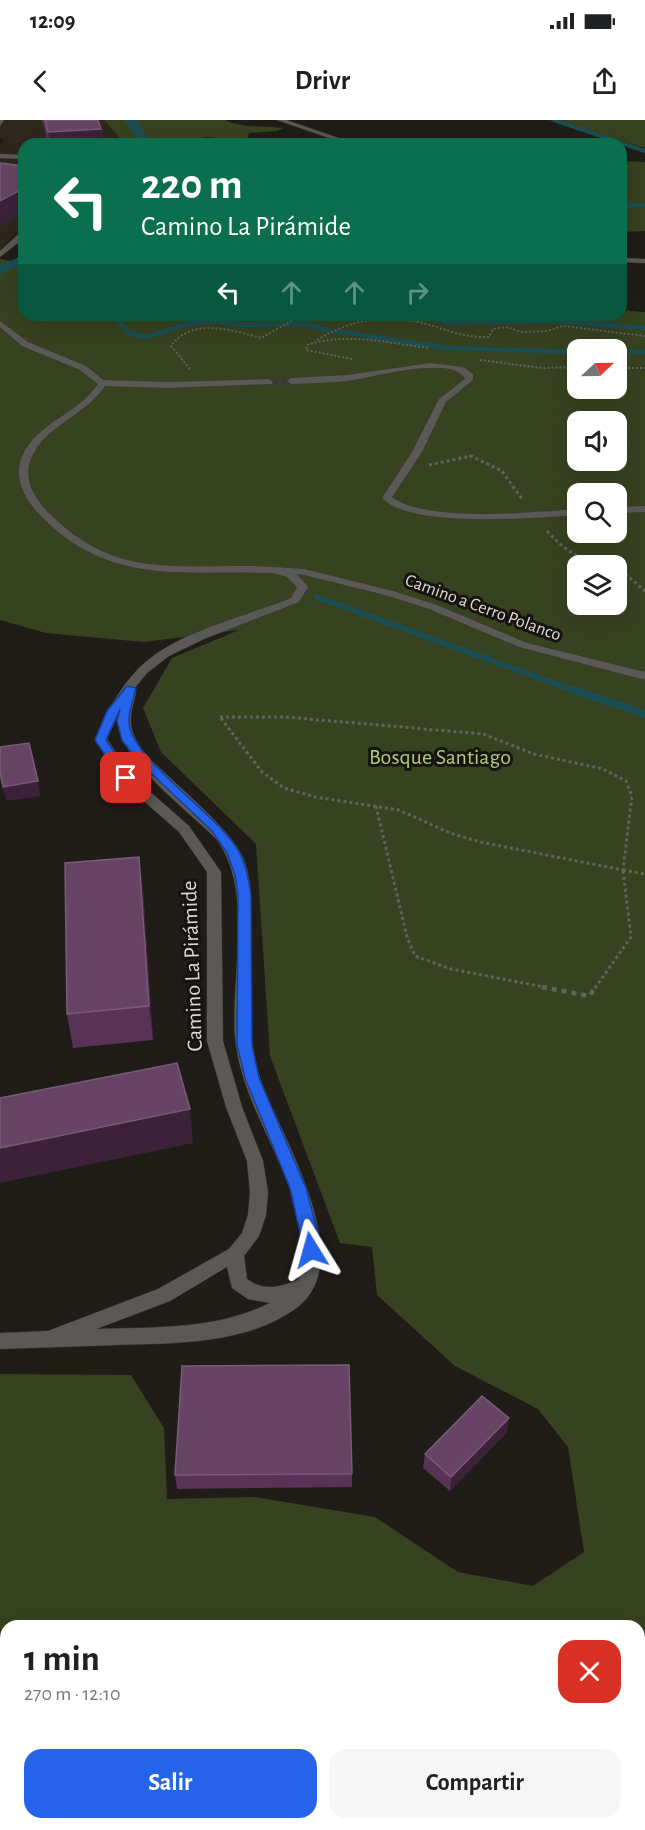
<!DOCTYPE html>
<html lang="es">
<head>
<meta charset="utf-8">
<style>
	:root { --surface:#fff; --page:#f6f6f6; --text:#202124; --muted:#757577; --accent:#2563eb }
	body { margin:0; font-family:"Alegreya Sans",sans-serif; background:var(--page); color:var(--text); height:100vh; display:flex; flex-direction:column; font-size:22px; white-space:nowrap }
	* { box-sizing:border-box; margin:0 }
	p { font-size:20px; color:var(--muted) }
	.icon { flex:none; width:33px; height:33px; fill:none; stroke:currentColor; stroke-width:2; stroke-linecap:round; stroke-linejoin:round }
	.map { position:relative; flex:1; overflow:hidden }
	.side { position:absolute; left:0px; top:1500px; width:645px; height:210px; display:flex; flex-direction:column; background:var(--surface); border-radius:18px 18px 0 0; box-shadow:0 6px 24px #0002 }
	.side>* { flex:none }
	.banner { position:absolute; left:18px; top:18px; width:609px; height:183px; border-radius:18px; box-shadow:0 6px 24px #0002; background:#0b6e4f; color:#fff; overflow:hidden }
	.needle { width:39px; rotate:68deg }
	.controls { position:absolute; left:567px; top:219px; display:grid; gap:12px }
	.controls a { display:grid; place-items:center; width:60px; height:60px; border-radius:12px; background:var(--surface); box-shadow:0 6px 24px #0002; font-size:30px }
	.pin { position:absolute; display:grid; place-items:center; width:51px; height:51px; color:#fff; margin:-26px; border-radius:12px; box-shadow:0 3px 9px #0006 }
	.me { position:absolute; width:66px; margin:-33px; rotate:352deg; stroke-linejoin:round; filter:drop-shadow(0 0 4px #0008) }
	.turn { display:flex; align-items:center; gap:21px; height:126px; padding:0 24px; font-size:27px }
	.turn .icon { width:78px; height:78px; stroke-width:2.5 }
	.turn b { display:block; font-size:42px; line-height:51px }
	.lanes { display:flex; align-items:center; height:57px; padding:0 24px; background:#0003; justify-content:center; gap:30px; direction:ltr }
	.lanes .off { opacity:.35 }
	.round { display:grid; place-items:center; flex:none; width:63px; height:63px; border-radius:18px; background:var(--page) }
	.summary { display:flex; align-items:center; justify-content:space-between; height:102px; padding:0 24px }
	h1 { font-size:36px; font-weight:700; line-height:45px }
	.primary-button { display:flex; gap:12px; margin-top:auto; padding:12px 24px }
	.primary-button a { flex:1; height:69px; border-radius:18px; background:var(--accent); color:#fff; font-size:24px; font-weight:700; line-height:69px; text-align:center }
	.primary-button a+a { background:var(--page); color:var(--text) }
	.status { display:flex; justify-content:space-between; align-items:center; height:42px; padding:0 30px; background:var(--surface); direction:ltr }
	.status svg { height:16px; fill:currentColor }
	header { display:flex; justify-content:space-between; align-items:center; height:78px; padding:0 24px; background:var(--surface); font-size:27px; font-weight:700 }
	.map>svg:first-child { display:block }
	.built { fill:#2d271d }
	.green { fill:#374220; fill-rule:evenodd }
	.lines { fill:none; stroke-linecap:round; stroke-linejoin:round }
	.stream-far3 { stroke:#1c4e52; stroke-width:4 }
	.stream-far2 { stroke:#1c4e52; stroke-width:4.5 }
	.stream-far1 { stroke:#1c4e52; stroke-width:6 }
	.stream { stroke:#1c4e52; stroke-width:8 }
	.canal { fill:#1c4e52; fill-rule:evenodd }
	.minor-tunnel { stroke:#3c3934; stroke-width:8; stroke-dasharray:8 4.5; stroke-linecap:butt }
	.service-casing { stroke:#3a3733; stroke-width:1 }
	.minor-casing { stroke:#3a3733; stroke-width:1 }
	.tertiary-casing { stroke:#3a3733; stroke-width:1 }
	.path-far2 { stroke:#64615d; stroke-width:2; stroke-dasharray:2 2; stroke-linecap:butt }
	.path-far1 { stroke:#64615d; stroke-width:3; stroke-dasharray:3 3; stroke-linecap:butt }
	.path { stroke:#64615d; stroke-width:4.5; stroke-dasharray:5 5; stroke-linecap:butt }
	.service { fill:#5a5956; fill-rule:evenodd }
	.minor { fill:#5a5956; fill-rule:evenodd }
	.tertiary { fill:#5a5956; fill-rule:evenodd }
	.wall { fill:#593258 }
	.shaded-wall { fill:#3c2239 }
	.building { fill:#674466; stroke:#795b78; stroke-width:1.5 }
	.route { fill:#2563eb; stroke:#184099; stroke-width:1.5 }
	.labels { text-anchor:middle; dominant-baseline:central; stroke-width:6; stroke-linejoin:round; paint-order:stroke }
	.far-street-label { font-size:18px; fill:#dbd9d6; stroke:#17140f }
	.park-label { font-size:22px; fill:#b0cd75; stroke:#17140f }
	.street-label { font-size:22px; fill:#dbd9d6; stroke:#17140f }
</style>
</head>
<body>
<div class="status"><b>12:09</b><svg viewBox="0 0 49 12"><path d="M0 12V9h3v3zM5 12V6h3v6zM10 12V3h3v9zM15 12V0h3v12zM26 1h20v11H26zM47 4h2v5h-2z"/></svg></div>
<header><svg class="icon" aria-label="back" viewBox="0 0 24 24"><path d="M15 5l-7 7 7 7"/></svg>Drivr<svg class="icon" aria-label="share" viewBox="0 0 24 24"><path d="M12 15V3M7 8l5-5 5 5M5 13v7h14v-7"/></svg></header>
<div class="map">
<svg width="645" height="1710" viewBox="0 0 645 1710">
	<rect width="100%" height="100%" fill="#201d18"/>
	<path class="built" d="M0,0H126L139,24H24V105L0,129V26L4,20L0,18Z"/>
	<path class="green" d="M104,0H225C245,9 263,5 284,8L277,11L249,13L247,19L249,24C226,24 218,13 195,19L203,24H115L119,17Z
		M549,0H645V28Z
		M621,41L645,42V111L621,112Z
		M0,139L24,143V195H621V190L645,192V1710H0V1254L131,1255L164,1308L167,1379L255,1377L375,1397L458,1452L533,1466L584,1432L568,1327L538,1289L455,1246L377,1175L372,1127L340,1123L270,936L256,724L161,632L143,588L172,538L239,510L144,522L46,513L0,500ZM578,230H616V268H578ZM578,302H616V340H578ZM578,374H616V412H578ZM578,446H616V484H578ZM6,1506H639V1704H6Z"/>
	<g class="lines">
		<path class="stream-far3" d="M554,0L645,31
			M621,86L645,85
			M19,142L24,145"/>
		<path class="stream-far2" d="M113,195L129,213L146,217L188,204L213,201L242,205L302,204L328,210
			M414,195L453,203L551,201L645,208
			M334,211L448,228L578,232
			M616,231L645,232"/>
		<path class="stream-far1" d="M317,477L578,572"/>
		<path class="stream" d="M573,570L645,594"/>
		<path class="canal" d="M124,0H136L153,24H141Z
			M24,135V144L0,154V145Z"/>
		<path class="minor-tunnel" d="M269,262L291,261"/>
		<g class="service-casing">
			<path id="service" d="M0,0H4L0,6Z
				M0,34L24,35V39L0,38Z
				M274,447L304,449L393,471L437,485L527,523L645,552V560L519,527L429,489L385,475L304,455L270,452L269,450Z"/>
		</g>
		<g class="minor-casing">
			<path id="minor" d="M277,0H286L356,24H347Z
				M21,112H24V118L0,137V131Z
				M621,138L645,139V143L621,142Z
				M430,243L463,247L473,254V260L446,282L422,332L392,377C427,403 533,392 578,389V395C535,398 411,409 382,378L412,332L439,279L465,259C454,234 370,258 348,261C329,263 310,263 291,264L287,261L291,258L347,255Z
				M269,259L273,262L272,264L168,268L103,266L99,263L103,260L168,262Z
				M645,386V392L616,393V387Z"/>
		</g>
		<g class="tertiary-casing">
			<path id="tertiary" d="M0,201L28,222L86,246L107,263C87,296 44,305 31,339C23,359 34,378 48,392C69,413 91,429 120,438C156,449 196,446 233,446C253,446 274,445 292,452C298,454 304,462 308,467L299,482L204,519L169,536L147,553L133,570L136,573C129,599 127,607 142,630C168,660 228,704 243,738C252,759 251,783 251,806C252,855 244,911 260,958C279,1014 362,1142 295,1189C244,1225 175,1223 116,1225C77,1226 39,1228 0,1229V1213L48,1211L158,1169L229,1129L242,1113L248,1095L250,1072L247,1041L226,987L207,921V752L179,712L121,661L95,619C106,594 119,569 138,549C174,512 244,497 291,478L297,467L287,457L273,453C181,450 108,467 38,393C25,379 14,359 21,339C35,302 78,295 98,264L80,250L22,226L0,207ZM117,597C116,639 190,691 217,720C256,773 228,864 236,925C247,1006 318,1075 298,1160C279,1167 265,1172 247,1159L244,1136L259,1116L266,1095L268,1072L263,1041L242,987L223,921L221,752L189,706L131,655L107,619ZM227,1147L232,1168L248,1179L270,1183C215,1210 155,1207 96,1209L170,1181Z"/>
		</g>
		<path class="path-far2" d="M317,220C354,198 388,193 430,205C446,210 462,216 480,217H489L493,209L507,207L521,212L547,211L563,206L645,216
			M352,239L306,230L307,225C346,212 389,223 429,228
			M480,240L541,248L578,247
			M616,248H645
			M190,249L171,226C192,197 232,210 261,218L302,195
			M469,336H472"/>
		<path class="path-far1" d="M429,345L471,336L502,351L522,379
			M547,411C569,435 584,442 616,446
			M616,446L645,471
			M220,597H285L483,614L534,634L603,649L626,661L632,676L623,750L480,722L450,713L399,690L315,677L284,668L262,652Z
			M376,686L407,817L415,836L451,849L549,868
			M623,750L645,754
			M595,868L631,817L623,750"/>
		<path class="path" d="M542,867L589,876L596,867"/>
		<use href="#service" class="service"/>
		<use href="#minor" class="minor"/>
		<use href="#tertiary" class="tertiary"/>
	</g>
	<path class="wall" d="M42,0H98L101,9L102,24H48Z
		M143,770L153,920L73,928L67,894Z
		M507,1312L450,1371L423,1348L425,1334Z
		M352,1354V1367L177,1369L175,1355Z
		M402,1704H575V1706L577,1710H402Z"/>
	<path class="shaded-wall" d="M101,9L102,24H50L48,12Z
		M24,68V92L0,106V81Z
		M38,661L40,676L6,681L3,667Z
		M139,737L143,770L153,920L149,886Z
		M190,989L193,1023L0,1063V1028Z
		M509,1298L507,1312L450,1371L451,1357Z"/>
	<path class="building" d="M45,0H98L101,9L48,12Z
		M0,43L24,46V68L0,81Z
		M29,623L38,661L3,667L0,652V627Z
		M139,737L149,886L67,894L65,743Z
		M177,943L190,989L0,1028V978Z
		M349,1245L352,1354L175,1355L182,1246Z
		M482,1276L509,1298L451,1357L425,1334Z
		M404,1704H575V1706L577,1710H406Z"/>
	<path class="route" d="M127,566L136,568C134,578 129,590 129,600C127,637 219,694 239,732C246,745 249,761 251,776L252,925L259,958L306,1068L319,1117L317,1135H305L290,1068L245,958L237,925L238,776L235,755L227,733L212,711L136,639L122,620L117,601L120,589L106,620L132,658L130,660H122L95,620L107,591Z"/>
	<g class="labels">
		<g class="far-street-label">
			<text transform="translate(483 488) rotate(20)">Camino a Cerro Polanco</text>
		</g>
		<g class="park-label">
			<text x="440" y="637">Bosque Santiago</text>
		</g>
		<g class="street-label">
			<text transform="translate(192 846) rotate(-92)">Camino La Pirámide</text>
		</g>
	</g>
</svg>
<div class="controls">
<a><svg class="needle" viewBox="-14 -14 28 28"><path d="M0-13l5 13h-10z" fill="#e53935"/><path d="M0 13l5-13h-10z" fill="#757577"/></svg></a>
<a><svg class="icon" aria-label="sound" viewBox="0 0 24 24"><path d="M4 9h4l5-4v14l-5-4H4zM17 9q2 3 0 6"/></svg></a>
<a><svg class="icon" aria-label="search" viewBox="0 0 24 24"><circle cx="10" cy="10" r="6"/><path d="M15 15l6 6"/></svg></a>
<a><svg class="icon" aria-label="layers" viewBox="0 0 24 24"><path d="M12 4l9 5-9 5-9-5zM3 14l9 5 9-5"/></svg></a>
</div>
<div class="pin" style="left:126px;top:658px;background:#d93025"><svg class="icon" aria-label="arrive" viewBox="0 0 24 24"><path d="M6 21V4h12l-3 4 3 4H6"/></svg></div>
<svg class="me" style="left:311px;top:1130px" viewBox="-20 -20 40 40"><path d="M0-17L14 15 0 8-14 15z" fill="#2563eb" stroke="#fff" stroke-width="4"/></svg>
<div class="banner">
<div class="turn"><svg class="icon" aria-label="left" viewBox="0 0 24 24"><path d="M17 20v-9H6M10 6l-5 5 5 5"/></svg><div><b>220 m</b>Camino La Pirámide</div></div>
<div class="lanes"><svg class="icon" aria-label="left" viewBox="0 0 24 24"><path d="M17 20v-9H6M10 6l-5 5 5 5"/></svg><svg class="icon off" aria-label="ahead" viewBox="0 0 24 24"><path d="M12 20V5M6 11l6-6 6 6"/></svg><svg class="icon off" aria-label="ahead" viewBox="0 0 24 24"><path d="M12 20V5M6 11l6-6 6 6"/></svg><svg class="icon off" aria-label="right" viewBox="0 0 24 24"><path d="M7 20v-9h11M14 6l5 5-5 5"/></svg></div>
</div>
<section class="side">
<div class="summary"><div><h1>1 min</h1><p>270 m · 12:10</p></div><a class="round" style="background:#d93025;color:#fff"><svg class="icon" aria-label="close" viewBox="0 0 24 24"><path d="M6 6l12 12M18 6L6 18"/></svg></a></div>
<div class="primary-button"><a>Salir</a><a>Compartir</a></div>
</section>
</div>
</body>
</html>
